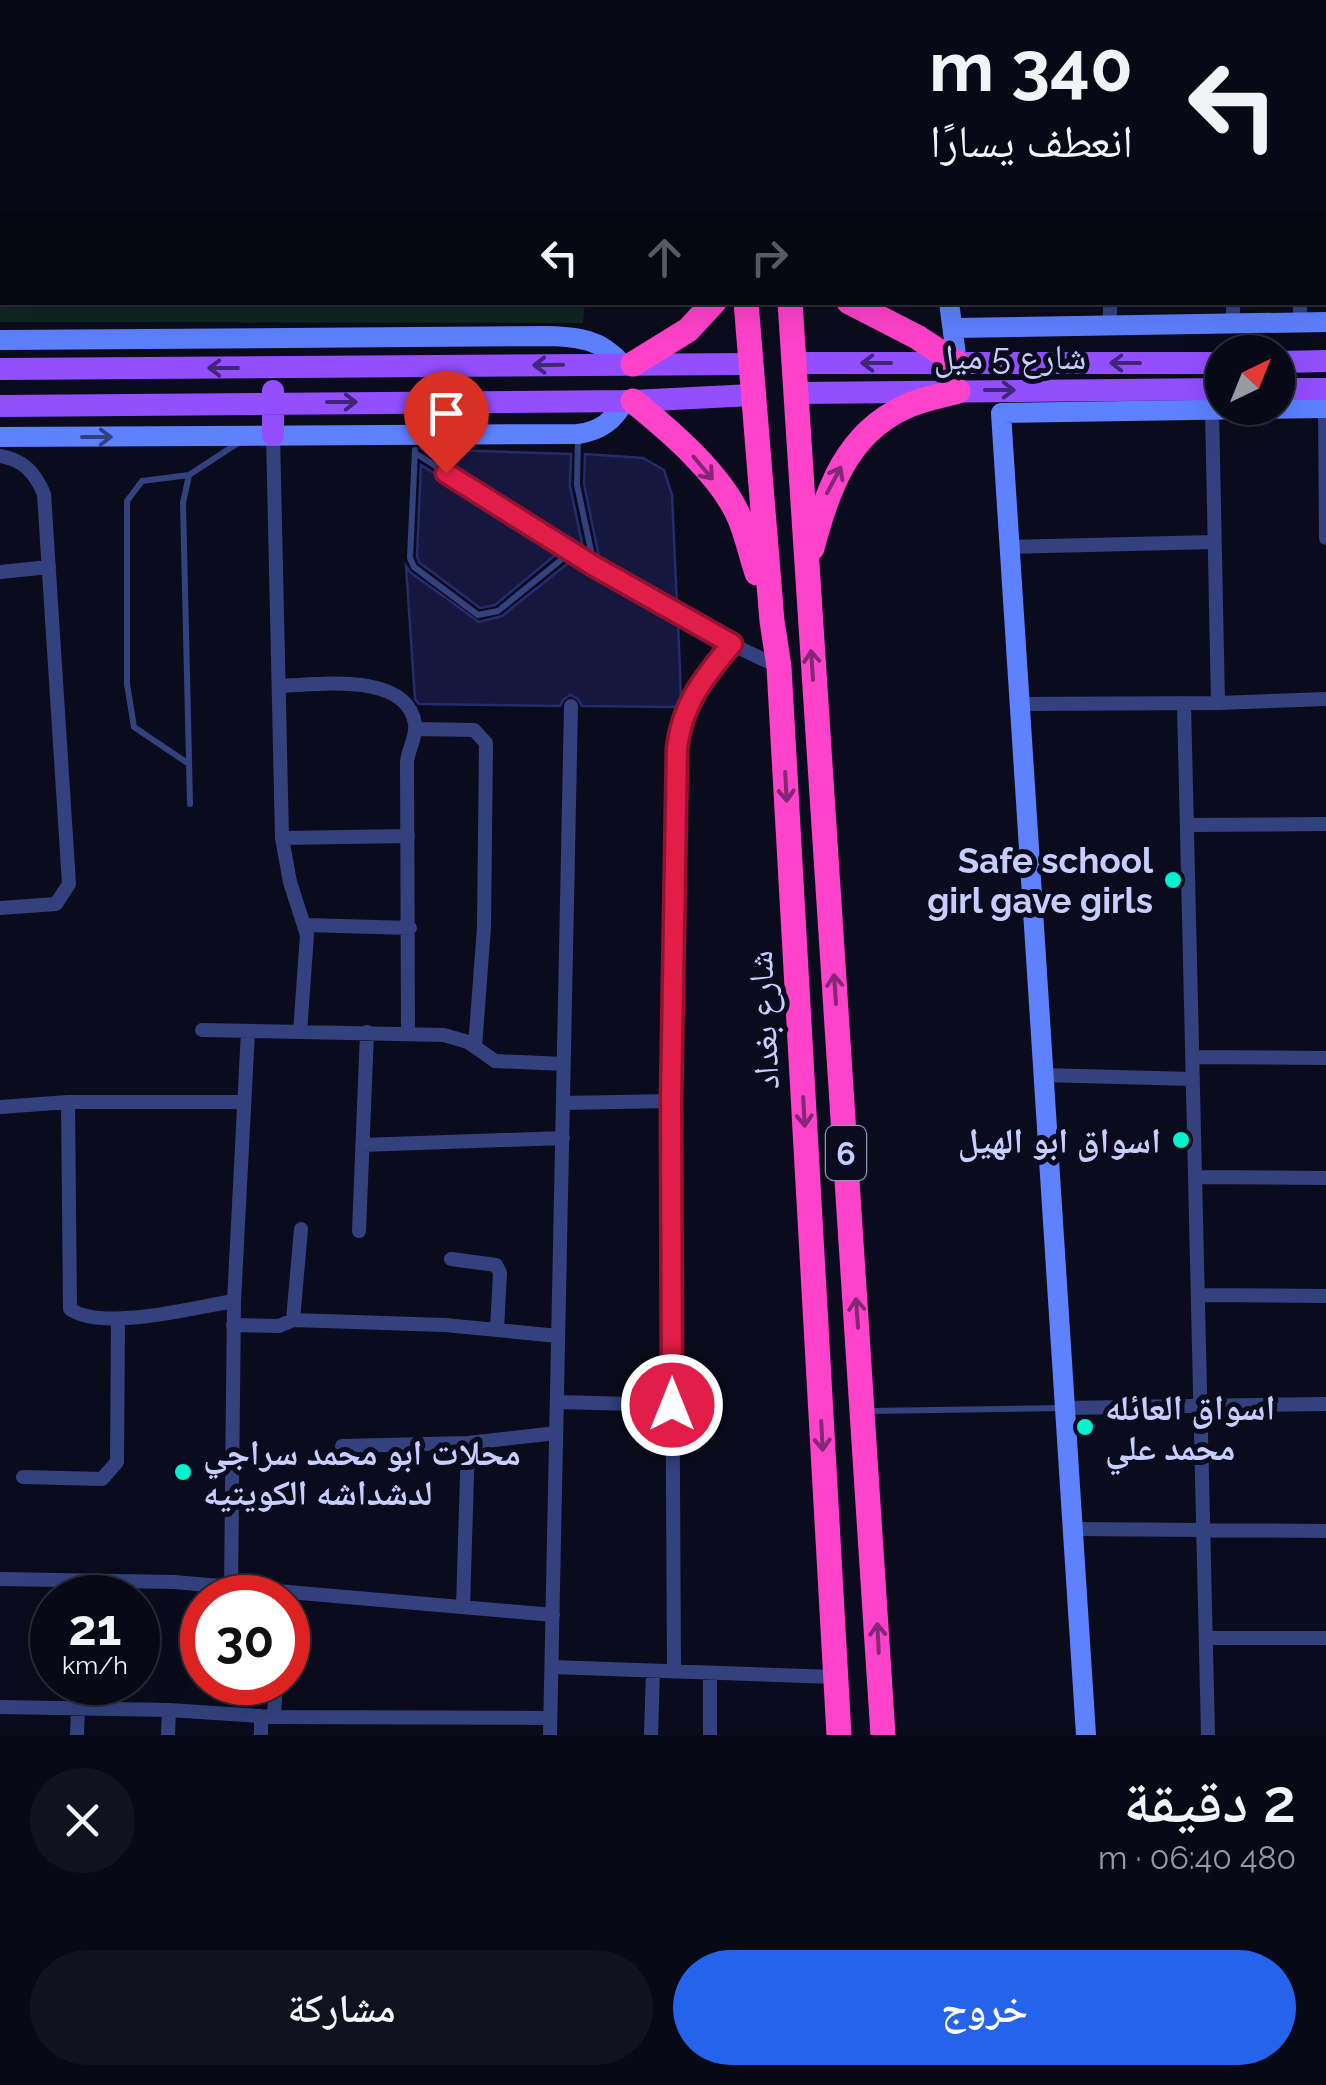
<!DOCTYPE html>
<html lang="ar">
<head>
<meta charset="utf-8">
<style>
	:root { --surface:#080916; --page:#11121f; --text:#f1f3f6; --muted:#989aa1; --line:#292a35; --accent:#2563eb }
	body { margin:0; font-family:Raleway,"Noto Naskh Arabic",sans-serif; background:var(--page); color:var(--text); direction:rtl; height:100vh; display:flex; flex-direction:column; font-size:38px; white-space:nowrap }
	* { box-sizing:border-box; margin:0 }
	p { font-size:32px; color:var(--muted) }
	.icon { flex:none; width:55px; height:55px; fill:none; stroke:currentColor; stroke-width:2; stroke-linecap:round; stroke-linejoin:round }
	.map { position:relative; height:1735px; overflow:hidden; direction:ltr }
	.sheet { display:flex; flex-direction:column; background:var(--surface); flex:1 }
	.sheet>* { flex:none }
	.banner { position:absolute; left:0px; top:0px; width:1328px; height:305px; box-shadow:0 10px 40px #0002,0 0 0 2px var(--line); direction:rtl; background:#080916; color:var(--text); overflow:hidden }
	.needle { width:65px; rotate:43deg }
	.controls { position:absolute; left:1205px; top:335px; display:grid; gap:20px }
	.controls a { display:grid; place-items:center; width:90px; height:90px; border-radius:50%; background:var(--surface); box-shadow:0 10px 40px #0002,0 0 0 2px var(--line); font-size:50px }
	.speed { position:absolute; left:30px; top:1575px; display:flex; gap:20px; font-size:50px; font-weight:700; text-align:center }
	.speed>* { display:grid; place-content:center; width:130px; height:130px; border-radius:50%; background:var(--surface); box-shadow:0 10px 40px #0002,0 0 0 2px var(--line); line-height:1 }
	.speed small { font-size:25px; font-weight:400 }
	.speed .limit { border:15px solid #d22; background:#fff; color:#111 }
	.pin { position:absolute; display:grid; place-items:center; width:85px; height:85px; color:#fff; margin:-102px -42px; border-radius:50% 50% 50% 0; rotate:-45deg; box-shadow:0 0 10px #0007 }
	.pin .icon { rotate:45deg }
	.me { position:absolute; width:110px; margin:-55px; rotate:0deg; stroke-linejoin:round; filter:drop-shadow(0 0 8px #0008) }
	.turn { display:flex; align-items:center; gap:35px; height:210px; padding:0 30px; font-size:45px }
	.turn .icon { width:130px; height:130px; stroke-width:2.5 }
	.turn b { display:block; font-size:70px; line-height:85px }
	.lanes { display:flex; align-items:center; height:95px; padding:0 30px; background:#0003; justify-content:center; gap:50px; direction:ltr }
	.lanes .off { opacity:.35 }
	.round { display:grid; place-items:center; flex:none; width:105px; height:105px; border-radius:52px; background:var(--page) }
	.summary { display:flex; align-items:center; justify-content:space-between; height:170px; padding:0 30px }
	h1 { font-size:60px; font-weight:600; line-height:75px }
	.primary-button { display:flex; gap:20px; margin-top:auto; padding:20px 30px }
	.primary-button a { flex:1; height:115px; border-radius:60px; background:var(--accent); color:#fff; font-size:40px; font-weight:600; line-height:115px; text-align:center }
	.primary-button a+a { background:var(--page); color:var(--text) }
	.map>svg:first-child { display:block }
	.green { fill:#0d2720 }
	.building { fill:#16173f; stroke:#272a6c; stroke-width:2.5 }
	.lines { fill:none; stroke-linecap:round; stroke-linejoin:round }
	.lane { stroke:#33427f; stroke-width:6 }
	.street { stroke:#33427f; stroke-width:14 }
	.secondary { stroke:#5e81ff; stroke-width:20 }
	.primary { stroke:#924eff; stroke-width:22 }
	.highway { stroke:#ff42ca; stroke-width:25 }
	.oneway { stroke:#402677 }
	.oneway2 { stroke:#304183 }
	.oneway3 { stroke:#842774 }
	.route-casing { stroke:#92132f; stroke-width:25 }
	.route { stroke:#e11d48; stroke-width:18 }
	.poi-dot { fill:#00f2cf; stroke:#0a0c1d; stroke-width:4 }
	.labels { text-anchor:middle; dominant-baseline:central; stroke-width:10; stroke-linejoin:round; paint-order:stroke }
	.shield { fill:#0a0c1d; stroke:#8e94bb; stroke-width:2.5 }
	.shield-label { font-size:32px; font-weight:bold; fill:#c7ceff }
	.street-label { font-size:35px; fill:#c7ceff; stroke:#0a0c1d }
	.poi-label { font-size:35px; font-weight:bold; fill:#c7ceff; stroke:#0a0c1d; text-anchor:end }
</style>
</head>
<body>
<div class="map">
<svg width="1326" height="1735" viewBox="0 0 1326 1735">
	<rect width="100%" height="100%" fill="#0a0c1d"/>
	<path class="green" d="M0,253L2,302L585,303L583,323L0,322Z"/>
	<path class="building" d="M422,449L571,454L570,486L584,552Z
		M585,454L643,458L664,470L672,495L677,606L600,562L584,484Z
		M421,465L559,552L495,605L480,608L420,563L417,557Z
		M572,560L678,622L681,697L676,707L582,706L577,698L570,695L563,700L560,706L419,704L415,699L406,566L410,572L479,622L502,616Z"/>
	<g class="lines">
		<path class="lane" d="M814,0V2
			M578,439L577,485L594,565
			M415,450L410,558L414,567L478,615L498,611L572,551
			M415,453L594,566L730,644
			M189,764L134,727L127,684V501L142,481L189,475
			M190,804L183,503L189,475L238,443
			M870,1411L1063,1408"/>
		<path class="street" d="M498,0L500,2
			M638,0V2
			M1297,0V2
			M257,2V0
			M350,2V0
			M437,2V0
			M1031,2L1058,1
			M1102,2L1155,0
			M1325,122H1326
			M0,139H2
			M0,247H2
			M1110,302V325
			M1233,302V323
			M1300,302V322
			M1325,408L1326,538
			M1212,410L1218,703
			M273,435L282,838L290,882L307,935L300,1032
			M0,456C24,460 35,473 44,494L69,884L56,904L0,908
			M1008,547L1214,542
			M0,572L49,567
			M281,686C317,685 407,671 415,724C417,736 408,750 407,762L408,1032
			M1184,703L1208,1735
			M1018,704L1218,703L1326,699
			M416,729L474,730L486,743L484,927L475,1047
			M1187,825L1326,824
			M282,838L408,836
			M306,925L410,928
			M202,1030L444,1035L468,1042L495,1061L564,1064
			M1192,1057L1326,1058
			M1042,1075L1193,1079
			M68,1102L70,1309C103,1332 194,1307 234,1301
			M563,1103L671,1101
			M1,1107L68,1102H244
			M362,1145L563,1138
			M1195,1177L1326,1178
			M359,1231L367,1032
			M451,1259L496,1265L500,1273L497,1329
			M1198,1295L1326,1296
			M293,1320L301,1229
			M233,1325L279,1326L293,1320L445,1325L558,1336
			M557,1402L672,1405
			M1064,1408L1326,1404
			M342,1446L468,1443L556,1433
			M23,1477L102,1479L117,1462L118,1319
			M1072,1529L1326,1531
			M0,1579L174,1582L553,1615
			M231,1587L234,1301L248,1031
			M463,1607L468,1443
			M1206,1638H1326
			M552,1667L835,1677
			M674,1672L671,1101L677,747C682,704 704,676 731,644L779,667
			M0,1707L169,1710L274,1717L550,1718
			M274,1717L276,1682
			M77,1735L78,1708
			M168,1735L169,1710
			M261,1735V1716
			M550,1735L571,706
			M651,1735L653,1671
			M710,1735V1673"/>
		<path class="secondary" d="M908,0V2
			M949,302L957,363
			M953,328L1326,322
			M0,340L548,336C579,337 601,339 622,364
			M0,437L578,434C600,431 614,421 625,400
			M1086,1735L1001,413L1326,408"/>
		<path class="primary" d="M1278,362L1326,361
			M796,363H1222
			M0,369L750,364
			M1278,389H1326
			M273,391V435
			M797,393L1222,389
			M0,406L633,401L752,395"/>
		<path class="highway" d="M730,0L731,2
			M773,0V2
			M746,302L772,621L779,667L839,1735
			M790,302L883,1735
			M849,302L917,337L957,363
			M633,364L688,330L714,302
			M633,401C669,430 722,475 740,519C747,536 751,555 757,573
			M812,548C827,491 846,434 905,407C921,399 941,396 958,391"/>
	</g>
	<defs><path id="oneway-shaft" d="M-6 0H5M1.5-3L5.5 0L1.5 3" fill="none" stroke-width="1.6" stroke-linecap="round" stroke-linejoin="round" transform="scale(2.5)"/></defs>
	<g class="oneway">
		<use href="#oneway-shaft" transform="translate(876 363) rotate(180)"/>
		<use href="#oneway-shaft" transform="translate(1125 363) rotate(-180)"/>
		<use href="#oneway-shaft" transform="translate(548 365) rotate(179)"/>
		<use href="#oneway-shaft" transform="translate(223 368) rotate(180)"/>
		<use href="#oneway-shaft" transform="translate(1000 390)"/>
		<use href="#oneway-shaft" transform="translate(342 402)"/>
	</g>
	<use class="oneway2" href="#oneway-shaft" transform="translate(97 437)"/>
	<g class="oneway3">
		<use href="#oneway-shaft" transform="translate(703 468) rotate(50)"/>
		<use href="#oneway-shaft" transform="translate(834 480) rotate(-62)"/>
		<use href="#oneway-shaft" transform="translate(812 665) rotate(-94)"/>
		<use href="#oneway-shaft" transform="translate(786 787) rotate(87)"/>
		<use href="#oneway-shaft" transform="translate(835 989) rotate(-94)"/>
		<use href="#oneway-shaft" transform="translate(804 1112) rotate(87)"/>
		<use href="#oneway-shaft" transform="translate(857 1313) rotate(-94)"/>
		<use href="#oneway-shaft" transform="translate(822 1436) rotate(87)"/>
		<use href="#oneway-shaft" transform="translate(878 1638) rotate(-93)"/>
	</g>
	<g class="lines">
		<g class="route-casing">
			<path id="route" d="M446,473L594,566L732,644C704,677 682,704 677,748L671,1101L672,1405"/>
		</g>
		<use href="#route" class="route"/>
	</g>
	<g class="poi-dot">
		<circle cx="1173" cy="880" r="10"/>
		<circle cx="1181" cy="1140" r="10"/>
		<circle cx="1085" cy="1427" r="10"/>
		<circle cx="183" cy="1472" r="10"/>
	</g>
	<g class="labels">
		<rect class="shield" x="826" y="1126" width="40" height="54" rx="8"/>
		<g class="shield-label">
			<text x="846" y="1153">6</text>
		</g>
		<g class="street-label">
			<text x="1010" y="356">شارع 5 ميل</text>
			<text transform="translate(763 1020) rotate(-93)">شارع بغداد</text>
		</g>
		<g class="poi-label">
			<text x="1153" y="860">Safe school<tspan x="1153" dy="40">girl gave girls</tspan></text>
			<text x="1161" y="1140">اسواق ابو الهيل</text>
			<text x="1105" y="1407" text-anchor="start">اسواق العائله<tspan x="1105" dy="40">محمد علي</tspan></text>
			<text x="203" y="1452" text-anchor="start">محلات ابو محمد سراجي<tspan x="203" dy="40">لدشداشه الكويتيه</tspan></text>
		</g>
	</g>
</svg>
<div class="controls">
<a><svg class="needle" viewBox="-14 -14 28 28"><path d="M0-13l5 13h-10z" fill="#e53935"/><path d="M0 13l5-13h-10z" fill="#989aa1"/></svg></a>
</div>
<div class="speed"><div>21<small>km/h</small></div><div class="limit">30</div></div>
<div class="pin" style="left:446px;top:473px;background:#d93025"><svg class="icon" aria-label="arrive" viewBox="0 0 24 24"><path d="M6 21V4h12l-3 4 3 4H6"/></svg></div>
<svg class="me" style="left:672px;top:1405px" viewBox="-20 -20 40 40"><circle r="17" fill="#e11d48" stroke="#fff" stroke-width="3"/><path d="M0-11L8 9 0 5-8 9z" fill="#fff"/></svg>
<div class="banner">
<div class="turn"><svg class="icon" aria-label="left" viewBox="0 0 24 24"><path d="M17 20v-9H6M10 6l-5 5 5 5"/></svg><div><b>340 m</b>انعطف يسارًا</div></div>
<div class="lanes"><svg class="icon" aria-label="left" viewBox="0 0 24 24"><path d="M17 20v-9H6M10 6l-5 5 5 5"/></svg><svg class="icon off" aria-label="ahead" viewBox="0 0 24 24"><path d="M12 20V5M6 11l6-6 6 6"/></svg><svg class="icon off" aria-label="right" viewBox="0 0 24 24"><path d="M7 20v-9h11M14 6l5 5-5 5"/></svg></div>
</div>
</div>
<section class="sheet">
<div class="summary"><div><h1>2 دقيقة</h1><p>480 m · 06:40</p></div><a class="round"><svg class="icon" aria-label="close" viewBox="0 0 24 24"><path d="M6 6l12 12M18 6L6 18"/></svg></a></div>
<div class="primary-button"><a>خروج</a><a>مشاركة</a></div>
</section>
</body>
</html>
